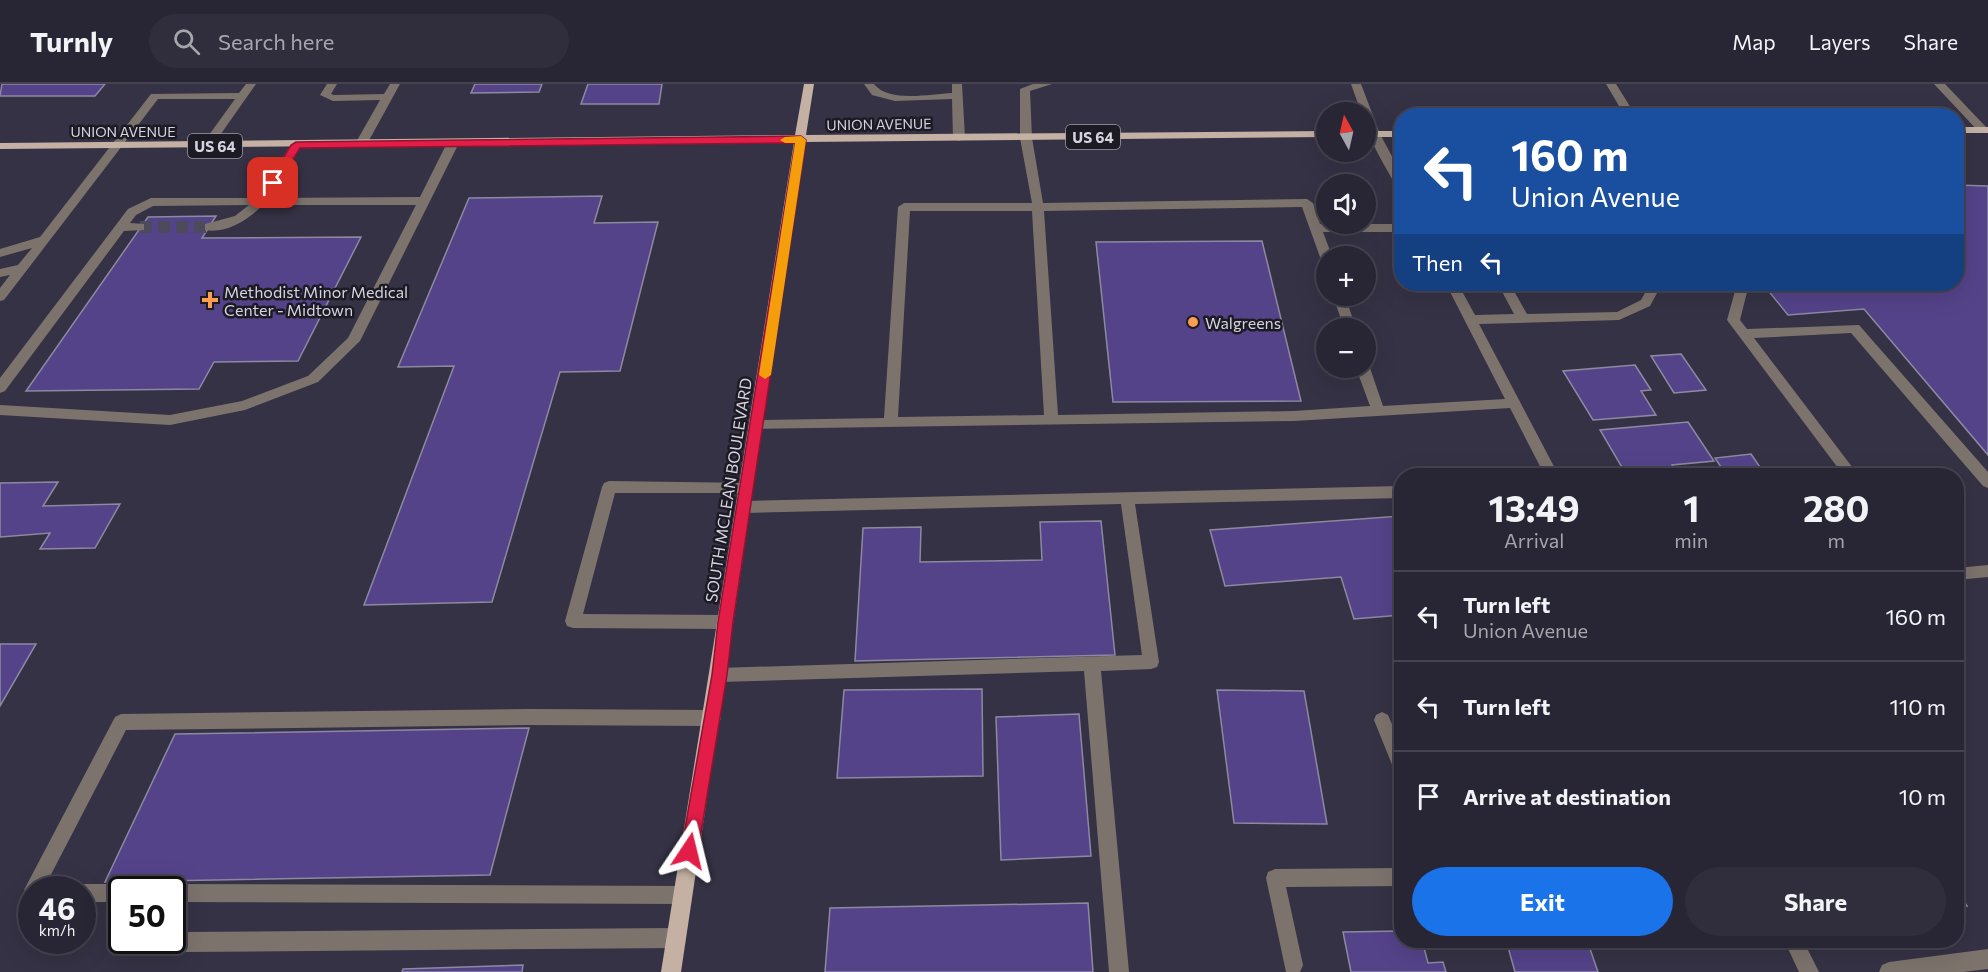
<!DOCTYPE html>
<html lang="en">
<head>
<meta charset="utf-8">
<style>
	:root { --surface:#282634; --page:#302e3c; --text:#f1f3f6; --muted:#a5a5ac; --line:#44434f; --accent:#1a73e8 }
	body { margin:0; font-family:Commissioner,sans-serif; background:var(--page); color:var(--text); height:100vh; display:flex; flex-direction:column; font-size:22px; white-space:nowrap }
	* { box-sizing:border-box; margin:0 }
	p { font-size:20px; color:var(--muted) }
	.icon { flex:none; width:33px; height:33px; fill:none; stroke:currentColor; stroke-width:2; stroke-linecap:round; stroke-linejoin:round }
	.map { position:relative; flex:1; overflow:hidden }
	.details { position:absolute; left:1394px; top:384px; width:570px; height:480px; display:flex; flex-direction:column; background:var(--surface); border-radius:24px; box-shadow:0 6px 24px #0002,0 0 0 2px var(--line) }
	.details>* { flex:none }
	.banner { position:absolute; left:1394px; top:24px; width:570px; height:183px; border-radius:24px; box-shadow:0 6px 24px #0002,0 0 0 2px var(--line); background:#1a4fa0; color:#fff; overflow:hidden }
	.needle { width:39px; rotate:352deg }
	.tools { position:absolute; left:1316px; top:18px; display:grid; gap:12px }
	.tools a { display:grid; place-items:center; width:60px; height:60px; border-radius:50%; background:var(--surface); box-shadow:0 6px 24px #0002,0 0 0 2px var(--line); font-size:30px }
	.speed { position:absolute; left:18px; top:792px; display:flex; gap:12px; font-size:30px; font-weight:700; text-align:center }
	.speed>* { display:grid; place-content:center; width:78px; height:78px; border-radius:50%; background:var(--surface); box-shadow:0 6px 24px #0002,0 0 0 2px var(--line); line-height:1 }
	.speed small { font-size:15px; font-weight:400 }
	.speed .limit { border:3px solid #111; border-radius:9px; background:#fff; color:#111 }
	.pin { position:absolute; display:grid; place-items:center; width:51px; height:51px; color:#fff; margin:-26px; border-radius:12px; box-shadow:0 3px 9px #0006 }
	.me { position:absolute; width:66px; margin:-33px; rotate:10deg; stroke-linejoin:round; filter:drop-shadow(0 0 4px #0008) }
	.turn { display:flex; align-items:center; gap:21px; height:126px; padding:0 18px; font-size:27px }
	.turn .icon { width:78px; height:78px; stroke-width:2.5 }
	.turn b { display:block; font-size:42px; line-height:51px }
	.then { display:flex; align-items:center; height:57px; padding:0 18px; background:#0003; gap:12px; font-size:22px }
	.eta { display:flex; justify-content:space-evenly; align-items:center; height:102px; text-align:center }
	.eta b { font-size:36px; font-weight:700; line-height:42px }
	.button { display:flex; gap:12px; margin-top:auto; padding:12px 18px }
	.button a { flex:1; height:69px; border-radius:36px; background:var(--accent); color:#fff; font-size:24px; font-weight:700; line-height:69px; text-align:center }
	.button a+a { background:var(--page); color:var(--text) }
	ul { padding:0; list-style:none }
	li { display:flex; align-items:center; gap:18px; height:90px; padding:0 18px; border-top:2px solid var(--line) }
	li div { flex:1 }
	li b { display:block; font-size:22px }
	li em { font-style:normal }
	header { display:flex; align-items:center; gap:36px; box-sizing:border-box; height:84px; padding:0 30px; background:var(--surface); border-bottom:2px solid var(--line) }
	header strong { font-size:28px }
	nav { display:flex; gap:33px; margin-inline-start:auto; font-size:21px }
	.search { width:420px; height:54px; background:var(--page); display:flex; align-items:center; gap:15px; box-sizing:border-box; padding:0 21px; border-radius:33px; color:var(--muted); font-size:22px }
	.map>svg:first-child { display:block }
	.building { fill:#544389; stroke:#8d89a1; stroke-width:1.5 }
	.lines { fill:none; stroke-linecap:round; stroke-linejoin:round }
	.minor-tunnel { stroke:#4d4a5c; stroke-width:12; stroke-dasharray:12 6; stroke-linecap:butt }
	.minor { fill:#7d736d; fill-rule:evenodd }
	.major { fill:#c4b1a3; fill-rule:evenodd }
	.route { fill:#e11d48; stroke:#92132f; stroke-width:1.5 }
	.slow { fill:#f59e0b }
	.poi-dot { fill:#fc9d53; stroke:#1c1b24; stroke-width:2 }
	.labels { text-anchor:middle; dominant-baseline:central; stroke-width:5; stroke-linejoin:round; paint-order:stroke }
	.far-street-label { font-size:14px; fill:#d5d3e0; stroke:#1c1b24 }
	.shield { fill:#1c1b24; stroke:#9e9ca8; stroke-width:1.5 }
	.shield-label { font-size:15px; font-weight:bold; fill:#d5d3e0 }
	.poi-label { font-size:16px; fill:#d5d3e0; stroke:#1c1b24; text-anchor:start }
	.street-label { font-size:16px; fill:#d5d3e0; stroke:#1c1b24 }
</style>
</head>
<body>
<header>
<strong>Turnly</strong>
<div class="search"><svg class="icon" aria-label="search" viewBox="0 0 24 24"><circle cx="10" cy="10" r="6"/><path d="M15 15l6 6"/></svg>Search here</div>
<nav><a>Map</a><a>Layers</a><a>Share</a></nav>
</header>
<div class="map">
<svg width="1988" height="888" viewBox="0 0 1988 888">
	<rect width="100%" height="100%" fill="#353245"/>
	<path class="building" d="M2,0H105L95,12H0Z
		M475,0H542L539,8L471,9Z
		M588,0H662L659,20H581Z
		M1956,101L1988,102V371L1864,225L1788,231L1763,200H1956Z
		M602,112L594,139L658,138L620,287L560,288L492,518L364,521L454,282L398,283L469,114Z
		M216,132L202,154L361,153L298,277L214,278L199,305L26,307L148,133Z
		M1262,157L1301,317L1113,318L1096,158Z
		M1681,270L1706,306L1674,309L1651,272Z
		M1635,281L1651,306L1641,307L1656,331L1593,336L1563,287Z
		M1688,338L1714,377L1672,381L1678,392H1627L1600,346Z
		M1751,370L1766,392H1727L1715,374Z
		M58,398L43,422L120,420L95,464L40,465L50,449L0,453V399Z
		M1401,432V531L1354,535L1341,493L1225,502L1210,446Z
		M1101,437L1115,571L855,577L863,444L921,443L920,478L1042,476L1040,438Z
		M0,560H36L0,622Z
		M982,605L983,692L837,694L844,606Z
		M1217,606L1304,607L1327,740L1234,739Z
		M1079,630L1091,772L1001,776L996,633Z
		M529,644L490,791L105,798L175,650Z
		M1956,804L1967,822L1956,823Z
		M1088,819L1093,888H825L830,824Z
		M1401,847V856H1422L1428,879L1443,878L1446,888H1351L1343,848Z
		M1506,856H1587L1598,888H1515Z
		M523,881L522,888H402L403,885Z"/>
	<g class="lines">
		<path class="minor-tunnel" d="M140,143H209"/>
		<path class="minor" d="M246,0H256L211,64L207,65L201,62L235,15H158L4,216L0,217V204L10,191L0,193V185L18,181L32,164L0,173V165L40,153L151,10L239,9Z
			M327,0H337L331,10L334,11L384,10L390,0H400L367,60L361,63L355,60L380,16L333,17L320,11Z
			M864,0H874C889,19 930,10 952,9V0H962L965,54L959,57L953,54L952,15L895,17L872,11Z
			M1033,0H1052L1030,7L1032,54L1043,119L1307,115L1313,119L1320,140H1401V148H1323L1332,172H1326V177L1320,173L1302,123L1044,127L1058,331L1294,327L1370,322L1356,284H1365V280L1370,284L1383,322L1505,315L1446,200H1458L1475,231L1514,230L1498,200H1510L1527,230L1617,228L1641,216L1650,200H1662L1650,222L1619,236L1479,240L1559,392H1545L1510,324L1294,337L752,345L750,341L752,337L757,336L884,334L898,123L904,119H1032L1020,54V5ZM910,127H1032L1044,331L898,333Z
			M1351,0H1361L1380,50L1401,89V104L1395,100C1384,79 1365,53 1365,28H1361Z
			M1606,0H1616L1636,32H1625Z
			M1934,0H1945L1987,44V48H1979Z
			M453,56L459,59L360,257L318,298L245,326L170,341L0,331V321L170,331L242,317L308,292L348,254L416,121H263C248,136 226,150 205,146V140L235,132L249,121L153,122L136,131L130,139L144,140V146L124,147L5,307L0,309V294L128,125L151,114H256L292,59L296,58L302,61L269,114L420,113L447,59Z
			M1737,200H1749L1740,236L1747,245L1859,241L1988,388V404L1983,402L1851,249L1754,254L1859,392H1844L1727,236Z
			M1333,212H1345L1356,244H1344Z
			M609,397L752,399L754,403L752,407L747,409H615L583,530L725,531L731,533L733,538L731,543L725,545L573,544L567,542L565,537L602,403L604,399Z
			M1401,402V414L1135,420L1159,578L1157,583L1151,585L1101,587L1129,888H1109L1084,587L719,598L713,596L711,591L713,586L719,584L1142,571L1121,420L744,429L739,427L737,423L739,419L744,417Z
			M1988,481V493L1956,496V484Z
			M529,625L713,626L719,629L721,634L719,639L713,642L529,641L126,646L43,806H32V815L26,813L24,806L115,633L121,630Z
			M1382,628L1388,631L1401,661V690L1395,688L1374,636L1376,631Z
			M1401,784V802L1286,803L1303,881L1300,888H1286L1266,794L1268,788L1275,785Z
			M82,800H122L130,806H122V818H82V806H74Z
			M172,800L682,802L689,804L691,811L689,818L682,820L172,818V806H164Z
			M676,844L683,847L686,854L683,861L676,864L182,868L175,865L172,858L175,851L182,848Z
			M1784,856H1803L1819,888H1799Z
			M1988,865V885L1963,888H1879L1882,881L1889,878Z"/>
		<path class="major" d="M804,0H814L806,51L1326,47V53L805,58L681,888H661L794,58L0,65V59L795,51Z
			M1956,43H1988V49H1956Z
			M1365,47H1401V53H1365Z"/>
	</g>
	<path class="route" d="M801,52L806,56L733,538L727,591L698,767L695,773L689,775L683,773L681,767L712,591L718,538L795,59L300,64L277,101H270L268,99L291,61L296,58Z"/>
	<path class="slow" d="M801,52L806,56L771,291L765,295L759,291L795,59H785L780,56L785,53Z"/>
	<g class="poi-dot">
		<path d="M207 207h6v6h6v6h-6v6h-6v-6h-6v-6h6z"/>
		<circle cx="1193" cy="238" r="6"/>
	</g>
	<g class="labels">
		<g class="far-street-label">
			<text transform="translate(879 40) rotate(-1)">UNION AVENUE</text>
			<text x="123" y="47">UNION AVENUE</text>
		</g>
		<g class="shield">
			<rect x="1066" y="41" width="54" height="24" rx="4.5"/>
			<rect x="188" y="50" width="54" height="24" rx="4.5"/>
		</g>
		<g class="shield-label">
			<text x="1093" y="53">US 64</text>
			<text x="215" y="62">US 64</text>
		</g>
		<g class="poi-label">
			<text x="224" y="207">Methodist Minor Medical<tspan x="224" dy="18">Center - Midtown</tspan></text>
			<text x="1205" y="238">Walgreens</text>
		</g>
		<g class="street-label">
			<text transform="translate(728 406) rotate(-81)">SOUTH MCLEAN BOULEVARD</text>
		</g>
	</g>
</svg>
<div class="tools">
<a><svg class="needle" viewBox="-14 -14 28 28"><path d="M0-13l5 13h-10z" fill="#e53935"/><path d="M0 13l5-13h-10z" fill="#a5a5ac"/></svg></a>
<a><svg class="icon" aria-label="sound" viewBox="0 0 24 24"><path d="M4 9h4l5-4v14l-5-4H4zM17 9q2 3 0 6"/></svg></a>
<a>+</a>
<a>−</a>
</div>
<div class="speed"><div>46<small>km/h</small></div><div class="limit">50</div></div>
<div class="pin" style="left:273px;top:99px;background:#d93025"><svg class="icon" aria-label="arrive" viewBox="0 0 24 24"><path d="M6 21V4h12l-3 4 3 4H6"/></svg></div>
<svg class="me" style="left:689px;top:767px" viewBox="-20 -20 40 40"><path d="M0-17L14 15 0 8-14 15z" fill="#e11d48" stroke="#fff" stroke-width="4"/></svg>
<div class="banner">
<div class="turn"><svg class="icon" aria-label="left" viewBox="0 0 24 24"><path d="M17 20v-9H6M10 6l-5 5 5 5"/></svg><div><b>160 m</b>Union Avenue</div></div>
<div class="then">Then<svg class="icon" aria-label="left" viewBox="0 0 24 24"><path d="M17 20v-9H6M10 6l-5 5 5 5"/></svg></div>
</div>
<section class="details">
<div class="eta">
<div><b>13:49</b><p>Arrival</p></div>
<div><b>1</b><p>min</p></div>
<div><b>280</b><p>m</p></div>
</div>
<ul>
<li><svg class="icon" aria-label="left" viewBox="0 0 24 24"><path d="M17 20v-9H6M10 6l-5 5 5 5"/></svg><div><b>Turn left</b><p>Union Avenue</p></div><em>160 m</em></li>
<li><svg class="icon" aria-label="left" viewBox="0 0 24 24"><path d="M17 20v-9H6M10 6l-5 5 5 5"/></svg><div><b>Turn left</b></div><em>110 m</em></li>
<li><svg class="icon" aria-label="arrive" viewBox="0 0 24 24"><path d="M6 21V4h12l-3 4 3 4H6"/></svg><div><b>Arrive at destination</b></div><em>10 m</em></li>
</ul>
<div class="button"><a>Exit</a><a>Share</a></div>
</section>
</div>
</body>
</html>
